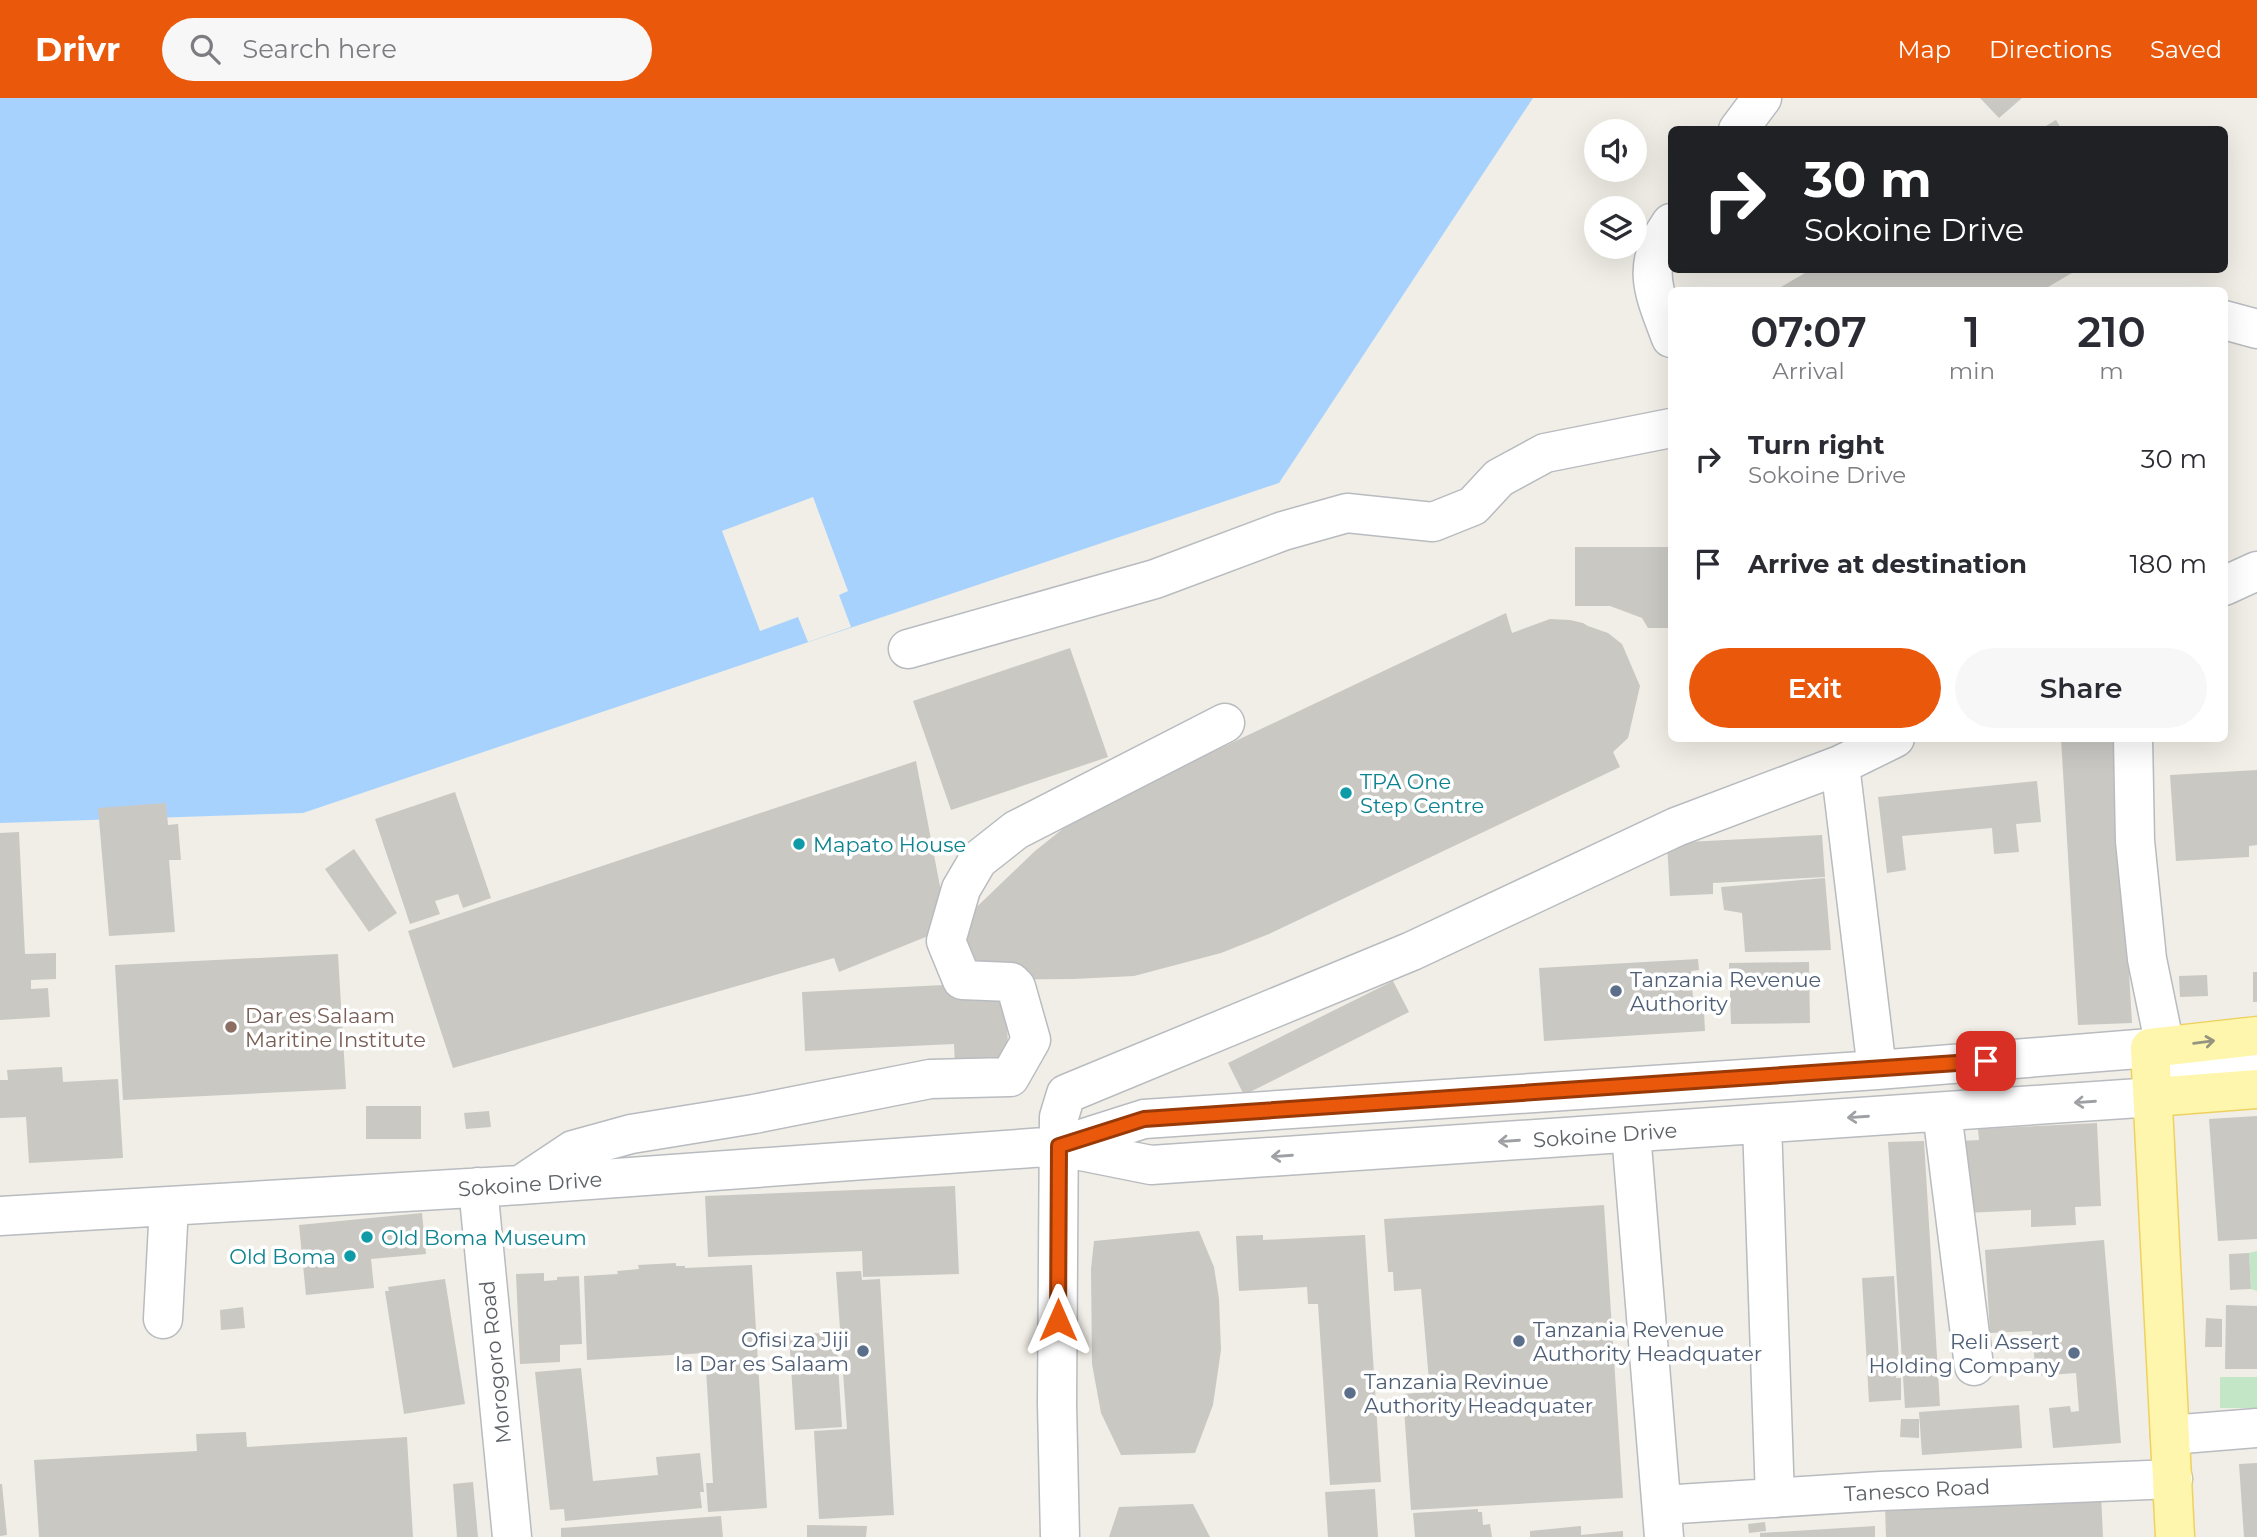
<!DOCTYPE html>
<html lang="en">
<head>
<meta charset="utf-8">
<style>
	:root { --surface:#fff; --page:#f7f7f7; --text:#2b2b33; --muted:#7c7c81; --accent:#ea580c }
	body { margin:0; font-family:Montserrat,sans-serif; background:var(--page); color:var(--text); height:100vh; display:flex; flex-direction:column; font-size:26px; white-space:nowrap }
	* { box-sizing:border-box; margin:0 }
	p { font-size:23px; color:var(--muted) }
	.icon { flex:none; width:38px; height:38px; fill:none; stroke:currentColor; stroke-width:2; stroke-linecap:round; stroke-linejoin:round }
	.map { position:relative; flex:1; overflow:hidden }
	.sheet { position:absolute; left:1668px; top:189px; width:560px; height:455px; display:flex; flex-direction:column; background:var(--surface); border-radius:10px; box-shadow:0 7px 28px #0002 }
	.sheet>* { flex:none }
	.top-card { position:absolute; left:1668px; top:28px; width:560px; height:147px; border-radius:10px; box-shadow:0 7px 28px #0002; background:#202124; color:#fff; overflow:hidden }
	.buttons { position:absolute; left:1584px; top:21px; display:grid; gap:14px }
	.buttons a { display:grid; place-items:center; width:63px; height:63px; border-radius:50%; background:var(--surface); box-shadow:0 7px 28px #0002; font-size:35px }
	.pin { position:absolute; display:grid; place-items:center; width:60px; height:60px; color:#fff; margin:-30px; border-radius:14px; box-shadow:0 4px 10px #0006 }
	.me { position:absolute; width:77px; margin:-38px; rotate:0deg; stroke-linejoin:round; filter:drop-shadow(0 0 5px #0008) }
	.turn { display:flex; align-items:center; gap:24px; height:147px; padding:0 21px; font-size:32px }
	.turn .icon { width:91px; height:91px; stroke-width:2.5 }
	.turn b { display:block; font-size:49px; line-height:60px }
	.eta { display:flex; justify-content:space-evenly; align-items:center; height:119px; text-align:center }
	.eta b { font-size:42px; font-weight:600; line-height:49px }
	.primary-button { display:flex; gap:14px; margin-top:auto; padding:14px 21px }
	.primary-button a { flex:1; height:80px; border-radius:42px; background:var(--accent); color:#fff; font-size:28px; font-weight:600; line-height:80px; text-align:center }
	.primary-button a+a { background:var(--page); color:var(--text) }
	ul { padding:0; list-style:none }
	li { display:flex; align-items:center; gap:21px; height:105px; padding:0 21px }
	li div { flex:1 }
	li b { display:block; font-size:26px }
	li em { font-style:normal }
	header { display:flex; align-items:center; gap:42px; box-sizing:border-box; height:98px; padding:0 35px; background:var(--accent); color:#fff }
	header strong { font-size:33px }
	nav { display:flex; gap:38px; margin-inline-start:auto; font-size:24px }
	.search { width:490px; height:63px; background:var(--page); display:flex; align-items:center; gap:18px; box-sizing:border-box; padding:0 24px; border-radius:38px; color:var(--muted); font-size:26px }
	.map>svg:first-child { display:block }
	.green { fill:#c3e6c6 }
	.water { fill:#a8d2fe }
	.pier { fill:#f0eee6 }
	.building { fill:#cac8c3 }
	.lines { fill:none; stroke-linecap:round; stroke-linejoin:round }
	.minor-casing { stroke:#b8bbbf; stroke-width:41 }
	.major-casing { stroke:#efd15f; stroke-width:41 }
	.minor { stroke:#fff; stroke-width:38 }
	.major { stroke:#fef6ad; stroke-width:38 }
	.oneway { stroke:#95957f }
	.oneway2 { stroke:#9ea0a3 }
	.route-casing { stroke:#983908; stroke-width:18 }
	.route { stroke:#ea580c; stroke-width:12 }
	.culture-dot { fill:#0f9aa8; stroke:#fff; stroke-width:2.5 }
	.service-dot { fill:#5c6f8a; stroke:#fff; stroke-width:2.5 }
	.education-dot { fill:#8d6e63; stroke:#fff; stroke-width:2.5 }
	.labels { text-anchor:middle; dominant-baseline:central; stroke-width:7; stroke-linejoin:round; paint-order:stroke }
	.culture-label { font-size:21px; fill:#0d838f; stroke:#fff; text-anchor:start }
	.service-label { font-size:21px; fill:#4e5e75; stroke:#fff; text-anchor:start }
	.education-label { font-size:21px; fill:#785e54; stroke:#fff; text-anchor:start }
	.street-label { font-size:21px; fill:#5d6166; stroke:#fff }
</style>
</head>
<body>
<header>
<strong>Drivr</strong>
<div class="search"><svg class="icon" aria-label="search" viewBox="0 0 24 24"><circle cx="10" cy="10" r="6"/><path d="M15 15l6 6"/></svg>Search here</div>
<nav><a>Map</a><a>Directions</a><a>Saved</a></nav>
</header>
<div class="map">
<svg width="2257" height="1439" viewBox="0 0 2257 1439">
	<rect width="100%" height="100%" fill="#f0eee6"/>
	<path class="green" d="M2257,1153V1193L2251,1191L2249,1155Z
		M2220,1279H2257V1310H2220Z"/>
	<path class="water" d="M0,0H1533L1279,385L303,715L0,725Z"/>
	<path class="pier" d="M813,399L848,493L839,497L851,529L808,544L798,519L760,533L722,433Z"/>
	<path class="building" d="M1980,0H2022L1999,20Z
		M2056,22L2062,32H2039Z
		M1810,172H2077L2043,192H1776Z
		M1575,449H1671V530H1648L1642,520L1610,508H1575Z
		M1506,515L1512,535L1550,521L1570,522L1583,525L1588,528L1608,535L1622,546L1640,588L1628,640L1613,654L1620,669L1269,836L1221,855L1134,878L1073,881L978,882L960,825L1035,753L1074,722L1187,666Z
		M1070,550L1108,659L951,712L913,603Z
		M2061,640H2115L2132,925L2078,927Z
		M916,663L948,830L839,874L834,860L453,970L408,833Z
		M2257,672V747L2249,748V759L2176,763L2170,677Z
		M2037,683L2041,724L2016,726L2019,754L1994,756L1992,730L1902,738L1906,772L1887,775L1878,699Z
		M455,694L491,800L463,810L458,796L435,803L440,816L410,826L375,721Z
		M166,705L168,727L178,726L181,762H169L175,834L109,838L98,710Z
		M19,734L25,856L56,855V881L31,882V891L48,890L50,919L0,922V735Z
		M1822,737L1825,779L1713,785V796L1670,798L1667,745Z
		M354,751L397,815L369,834L325,771Z
		M1825,780L1831,852L1745,854L1742,815L1724,812L1721,789Z
		M338,856L346,991L123,1002L115,867Z
		M1698,861L1699,872L1691,873L1694,914L1704,913L1705,933L1544,943L1539,870Z
		M1809,864L1810,925L1731,926L1729,865Z
		M2253,874H2257V904H2253Z
		M2207,877L2208,898L2180,899L2179,878Z
		M1393,883L1409,914L1244,997L1228,965Z
		M1005,884L1009,968L955,971L954,946L805,953L802,894Z
		M62,969L63,984L118,981L123,1060L29,1065L26,1019L0,1020V982H8L7,972Z
		M366,1008H421V1041H366Z
		M489,1013L491,1029L466,1031L464,1015Z
		M2257,1018V1141L2218,1143L2209,1021Z
		M2097,1025L2101,1108L2075,1109L2076,1127L2031,1129V1112L1964,1115L1960,1043L1979,1042L1978,1031Z
		M1924,1043L1940,1308L1905,1310L1888,1044Z
		M955,1088L959,1176L863,1179L862,1153L708,1159L705,1098Z
		M1604,1107L1623,1400L1411,1412L1403,1296L1430,1294L1421,1191L1394,1193L1393,1174H1388L1384,1121Z
		M422,1115L426,1156L371,1161L374,1190L306,1197L299,1127Z
		M1199,1133L1214,1169L1219,1201L1221,1252L1213,1307L1195,1355L1121,1357L1101,1315L1092,1266L1091,1171L1094,1143Z
		M1263,1137V1142L1365,1137L1381,1384L1330,1387L1318,1206H1308L1307,1189L1239,1193L1236,1138Z
		M2104,1142L2121,1345L2053,1350L2049,1310L2070,1308L2071,1314L2079,1313L2076,1275L2036,1278L2032,1233L1990,1235L1985,1152Z
		M2249,1155L2251,1191L2230,1192L2229,1156Z
		M676,1165V1168H685V1170L752,1167L767,1410L708,1414L706,1385H713L705,1255L587,1262L584,1178L618,1176L617,1173L639,1171L638,1167Z
		M861,1173L862,1182L880,1181L894,1417L819,1421L814,1333L847,1331L836,1174Z
		M544,1175V1183L557,1182V1179L579,1178L582,1246L560,1247V1264L520,1266L516,1176Z
		M1894,1178L1899,1265L1895,1266L1896,1280H1901V1302L1869,1304L1862,1180Z
		M445,1181L465,1306L404,1316L385,1193H389L388,1189Z
		M2226,1207L2257,1208V1271H2225Z
		M243,1209L245,1230L221,1232L220,1212Z
		M2206,1220L2222,1221V1249H2205Z
		M836,1234L842,1329L795,1332L789,1237Z
		M581,1270L593,1383L658,1377L656,1359L700,1355L704,1394H700L702,1410L565,1423L564,1411L550,1412L535,1274Z
		M2019,1307L2022,1350L1922,1357L1919,1314Z
		M1901,1321H1919V1340L1900,1339Z
		M246,1334L247,1349L407,1339L413,1439H39L34,1362L197,1353L196,1336Z
		M2257,1365V1439H2244L2239,1366Z
		M473,1384L478,1439H457L453,1386Z
		M0,1386H2L7,1437L0,1438Z
		M1375,1391L1378,1439H1328L1325,1394Z
		M2101,1396L2103,1439H1886L1885,1408Z
		M1193,1406L1210,1439H1109L1119,1409Z
		M1478,1411V1414H1482L1483,1427L1490,1426L1492,1439H1415L1413,1415Z
		M721,1418L723,1439H561V1430Z
		M1765,1424L1766,1433L1749,1435L1748,1426Z
		M807,1427L867,1428L866,1439H807Z
		M1581,1428V1437L1623,1433V1439H1530V1433Z
		M1875,1428V1439H1760V1435Z"/>
	<g class="lines">
		<g class="minor-casing">
			<path id="minor" d="M1738,32L1762,0
				M1671,125C1640,169 1654,194 1671,240
				M2224,222L2257,231
				M2224,488L2257,473
				M908,551L1155,481L1283,433L1347,415L1433,424L1473,408L1499,380L1545,355L1671,330
				M2133,640L2135,743L2147,861L2165,949
				M1840,667L1877,972
				M2152,976L2257,966
				M1942,1014L1974,1268
				M1762,1026L1775,1400
				M1631,1035L1664,1439
				M1061,1049L1151,1067L2154,999
				M522,1086L573,1052L631,1036L754,1016L930,981L1010,979L1031,942L1016,889L1011,884L962,882L946,843L961,791L978,762L1016,732L1225,625
				M478,1089L512,1439
				M0,1118L520,1087L1059,1048L1144,1021L1877,972L2150,950
				M163,1221L169,1108
				M2170,1337L2257,1330
				M1662,1407L1881,1393L2173,1381
				M1060,1439L1057,1306L1059,1019L1066,996L1412,853L1676,729L1840,667L1895,640"/>
		</g>
		<g class="major-casing">
			<path id="major" d="M2154,999L2257,991
				M2175,1439L2150,950L2257,938"/>
		</g>
		<use href="#minor" class="minor"/>
		<use href="#major" class="major"/>
	</g>
	<defs><path id="oneway-shaft" d="M-6 0H5M1.5-3L5.5 0L1.5 3" fill="none" stroke-width="1.6" stroke-linecap="round" stroke-linejoin="round" transform="scale(1.75)"/></defs>
	<use class="oneway" href="#oneway-shaft" transform="translate(2204 944) rotate(-7)"/>
	<g class="oneway2">
		<use href="#oneway-shaft" transform="translate(2085 1004) rotate(176)"/>
		<use href="#oneway-shaft" transform="translate(1858 1019) rotate(176)"/>
		<use href="#oneway-shaft" transform="translate(1509 1043) rotate(176)"/>
		<use href="#oneway-shaft" transform="translate(1282 1058) rotate(176)"/>
	</g>
	<g class="lines">
		<g class="route-casing">
			<path id="route" d="M1058,1222L1059,1048L1144,1021L1986,963"/>
		</g>
		<use href="#route" class="route"/>
	</g>
	<g class="culture-dot">
		<circle cx="1346" cy="695" r="7"/>
		<circle cx="799" cy="746" r="7"/>
		<circle cx="367" cy="1139" r="7"/>
		<circle cx="350" cy="1158" r="7"/>
	</g>
	<g class="service-dot">
		<circle cx="1616" cy="893" r="7"/>
		<circle cx="1519" cy="1243" r="7"/>
		<circle cx="863" cy="1253" r="7"/>
		<circle cx="2074" cy="1255" r="7"/>
		<circle cx="1350" cy="1295" r="7"/>
	</g>
	<circle class="education-dot" cx="231" cy="929" r="7"/>
	<g class="labels">
		<g class="culture-label">
			<text x="1360" y="683">TPA One<tspan x="1360" dy="24">Step Centre</tspan></text>
			<text x="813" y="746">Mapato House</text>
			<text x="381" y="1139">Old Boma Museum</text>
			<text x="336" y="1158" text-anchor="end">Old Boma</text>
		</g>
		<g class="service-label">
			<text x="1630" y="881">Tanzania Revenue<tspan x="1630" dy="24">Authority</tspan></text>
			<text x="1533" y="1231">Tanzania Revenue<tspan x="1533" dy="24">Authority Headquater</tspan></text>
			<text x="849" y="1241" text-anchor="end">Ofisi za Jiji<tspan x="849" dy="24">la Dar es Salaam</tspan></text>
			<text x="2060" y="1243" text-anchor="end">Reli Assert<tspan x="2060" dy="24">Holding Company</tspan></text>
			<text x="1364" y="1283">Tanzania Revinue<tspan x="1364" dy="24">Authority Headquater</tspan></text>
		</g>
		<g class="education-label">
			<text x="245" y="917">Dar es Salaam<tspan x="245" dy="24">Maritine Institute</tspan></text>
		</g>
		<g class="street-label">
			<text transform="translate(1605 1037) rotate(-4)">Sokoine Drive</text>
			<text transform="translate(530 1086) rotate(-4)">Sokoine Drive</text>
			<text transform="translate(495 1264) rotate(-96)">Morogoro Road</text>
			<text transform="translate(1917 1392) rotate(-3)">Tanesco Road</text>
		</g>
	</g>
</svg>
<div class="buttons">
<a><svg class="icon" aria-label="sound" viewBox="0 0 24 24"><path d="M4 9h4l5-4v14l-5-4H4zM17 9q2 3 0 6"/></svg></a>
<a><svg class="icon" aria-label="layers" viewBox="0 0 24 24"><path d="M12 4l9 5-9 5-9-5zM3 14l9 5 9-5"/></svg></a>
</div>
<div class="pin" style="left:1986px;top:963px;background:#d93025"><svg class="icon" aria-label="arrive" viewBox="0 0 24 24"><path d="M6 21V4h12l-3 4 3 4H6"/></svg></div>
<svg class="me" style="left:1058px;top:1222px" viewBox="-20 -20 40 40"><path d="M0-17L14 15 0 8-14 15z" fill="#ea580c" stroke="#fff" stroke-width="4"/></svg>
<div class="top-card">
<div class="turn"><svg class="icon" aria-label="right" viewBox="0 0 24 24"><path d="M7 20v-9h11M14 6l5 5-5 5"/></svg><div><b>30 m</b>Sokoine Drive</div></div>
</div>
<section class="sheet">
<div class="eta">
<div><b>07:07</b><p>Arrival</p></div>
<div><b>1</b><p>min</p></div>
<div><b>210</b><p>m</p></div>
</div>
<ul>
<li><svg class="icon" aria-label="right" viewBox="0 0 24 24"><path d="M7 20v-9h11M14 6l5 5-5 5"/></svg><div><b>Turn right</b><p>Sokoine Drive</p></div><em>30 m</em></li>
<li><svg class="icon" aria-label="arrive" viewBox="0 0 24 24"><path d="M6 21V4h12l-3 4 3 4H6"/></svg><div><b>Arrive at destination</b></div><em>180 m</em></li>
</ul>
<div class="primary-button"><a>Exit</a><a>Share</a></div>
</section>
</div>
</body>
</html>
